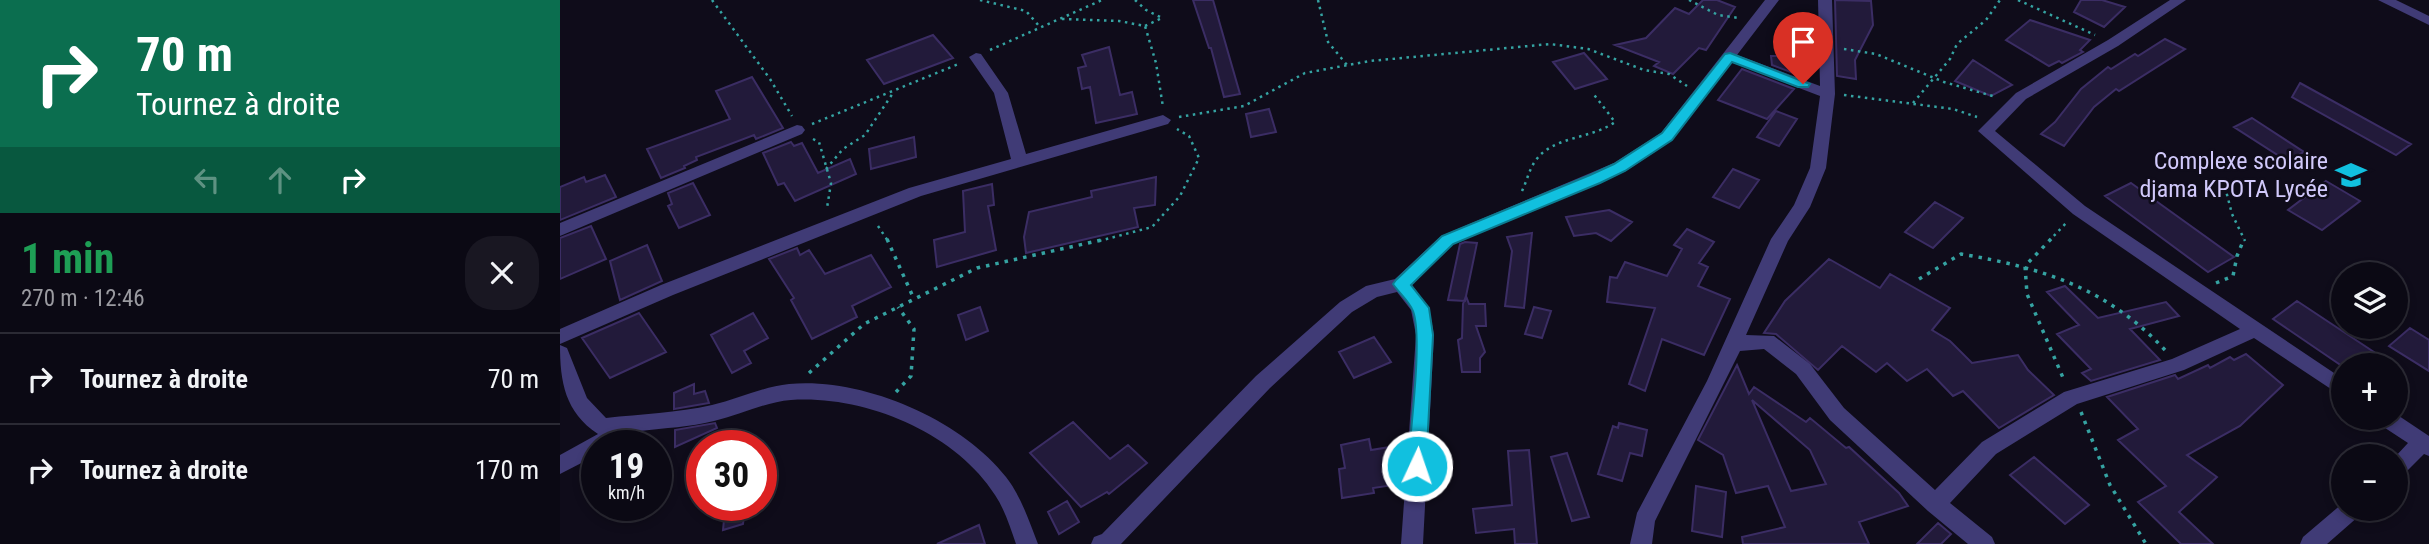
<!DOCTYPE html>
<html lang="fr">
<head>
<meta charset="utf-8">
<style>
	:root { --surface:#0b0914; --page:#191722; --text:#f1f3f6; --muted:#9a9aa0; --line:#2b2a34 }
	body { margin:0; font-family:"Roboto Condensed",sans-serif; background:var(--page); color:var(--text); height:100vh; display:flex; flex-direction:column; font-size:26px; white-space:nowrap }
	* { box-sizing:border-box; margin:0 }
	p { font-size:23px; color:var(--muted) }
	.icon { flex:none; width:38px; height:38px; fill:none; stroke:currentColor; stroke-width:2; stroke-linecap:round; stroke-linejoin:round }
	.map { position:relative; flex:1; overflow:hidden }
	.panel { display:flex; flex-direction:column; background:var(--surface); width:560px }
	.panel>* { flex:none }
	.guide { background:#0b6e4f; color:#fff; overflow:hidden }
	.buttons { position:absolute; left:1771px; top:262px; display:grid; gap:14px }
	.buttons a { display:grid; place-items:center; width:77px; height:77px; border-radius:50%; background:var(--surface); box-shadow:0 4px 10px #0003,0 0 0 2px var(--line); font-size:35px }
	.speed { position:absolute; left:21px; top:430px; display:flex; gap:14px; font-size:35px; font-weight:700; text-align:center }
	.speed>* { display:grid; place-content:center; width:91px; height:91px; border-radius:50%; background:var(--surface); box-shadow:0 4px 10px #0003,0 0 0 2px var(--line); line-height:1 }
	.speed small { font-size:18px; font-weight:400 }
	.speed .limit { border:10px solid #d22; background:#fff; color:#111 }
	.pin { position:absolute; display:grid; place-items:center; width:60px; height:60px; color:#fff; margin:-72px -30px; border-radius:50% 50% 50% 0; rotate:-45deg; box-shadow:0 0 7px #0007 }
	.pin .icon { rotate:45deg }
	.me { position:absolute; width:77px; margin:-38px; rotate:3deg; stroke-linejoin:round; filter:drop-shadow(0 0 5px #0008) }
	.turn { display:flex; align-items:center; gap:24px; height:147px; padding:0 21px; font-size:32px }
	.turn .icon { width:91px; height:91px; stroke-width:2.5 }
	.turn b { display:block; font-size:49px; line-height:60px }
	.lanes { display:flex; align-items:center; height:66px; padding:0 21px; background:#0003; justify-content:center; gap:35px; direction:ltr }
	.lanes .off { opacity:.35 }
	.round { display:grid; place-items:center; flex:none; width:74px; height:74px; border-radius:28px; background:var(--page) }
	.overview { display:flex; align-items:center; justify-content:space-between; height:119px; padding:0 21px }
	h1 { font-size:42px; font-weight:700; line-height:52px; color:#1e9e55 }
	ul { padding:0; list-style:none }
	li { display:flex; align-items:center; gap:21px; height:91px; padding:0 21px; border-top:2px solid var(--line) }
	li div { flex:1 }
	li b { display:block; font-size:26px }
	li em { font-style:normal }
	main { display:flex; flex:1; min-height:0 }
	.map>svg:first-child { display:block }
	.building { fill:#221a3a; stroke:#3b2d64; stroke-width:2; fill-rule:evenodd }
	.lines { fill:none; stroke-linecap:round; stroke-linejoin:round }
	.path-far1 { stroke:#35a3a2; stroke-width:2.5; stroke-dasharray:2.5 4.5; stroke-linecap:butt }
	.path { stroke:#35a3a2; stroke-width:3.5; stroke-dasharray:3.5 6; stroke-linecap:butt }
	.street { fill:#403b76; fill-rule:evenodd }
	.route { fill:#11c0df; stroke:#0b7d91; stroke-width:2 }
	.labels { text-anchor:middle; dominant-baseline:central; stroke-width:5; stroke-linejoin:round; paint-order:stroke }
	.poi-label { font-size:24px; fill:#d1c9fb; stroke:#0f0c1a; text-anchor:end }
</style>
</head>
<body>
<main>
<section class="panel">
<div class="guide">
<div class="turn"><svg class="icon" aria-label="right" viewBox="0 0 24 24"><path d="M7 20v-9h11M14 6l5 5-5 5"/></svg><div><b>70 m</b>Tournez à droite</div></div>
<div class="lanes"><svg class="icon off" aria-label="left" viewBox="0 0 24 24"><path d="M17 20v-9H6M10 6l-5 5 5 5"/></svg><svg class="icon off" aria-label="ahead" viewBox="0 0 24 24"><path d="M12 20V5M6 11l6-6 6 6"/></svg><svg class="icon" aria-label="right" viewBox="0 0 24 24"><path d="M7 20v-9h11M14 6l5 5-5 5"/></svg></div>
</div>
<div class="overview"><div><h1>1 min</h1><p>270 m · 12:46</p></div><a class="round"><svg class="icon" aria-label="close" viewBox="0 0 24 24"><path d="M6 6l12 12M18 6L6 18"/></svg></a></div>
<ul>
<li><svg class="icon" aria-label="right" viewBox="0 0 24 24"><path d="M7 20v-9h11M14 6l5 5-5 5"/></svg><div><b>Tournez à droite</b></div><em>70 m</em></li>
<li><svg class="icon" aria-label="right" viewBox="0 0 24 24"><path d="M7 20v-9h11M14 6l5 5-5 5"/></svg><div><b>Tournez à droite</b></div><em>170 m</em></li>
</ul>
</section>
<div class="map">
<svg width="1869" height="544" viewBox="0 0 1869 544">
	<rect width="100%" height="100%" fill="#0f0c1a"/>
	<path class="building" d="M633,0H653L680,94L664,97L651,48H649Z
		M1143,0H1157L1175,7L1146,50L1139,48L1113,74L1094,66L1099,62L1055,45L1086,38L1115,8L1129,14Z
		M1275,0L1311,1L1313,25L1295,60L1296,79L1277,76Z
		M1521,0H1542L1565,7L1544,27L1514,12Z
		M1470,20L1530,40L1520,50L1523,52L1502,63L1499,61L1489,66L1446,40Z
		M373,35L393,58L324,84L307,60Z
		M1605,39L1625,49L1559,91L1556,89L1534,107L1504,146L1481,134L1495,122L1521,89L1548,67L1551,69L1575,54L1578,56Z
		M549,47L560,95L572,92L577,114L536,123L530,87L522,89L518,68L526,66L522,55Z
		M1024,53L1047,79L1015,89L993,62Z
		M1211,56H1230L1231,64L1250,70L1244,77L1212,65Z
		M1413,60L1452,85L1431,96L1395,81Z
		M1182,69L1234,89L1207,119L1158,100Z
		M192,77L223,128L196,139L194,135L136,157L137,160L124,166L125,168L101,178L87,149L170,119L156,91Z
		M1740,83L1851,144L1836,155L1732,97Z
		M709,109L716,132L691,137L686,114Z
		M1216,111L1237,119L1219,146L1197,137Z
		M1692,118L1744,152L1727,161L1674,127Z
		M354,137L356,157L311,169L309,149Z
		M231,142L234,146L242,143L258,173L290,159L296,174L235,201L224,183L218,185L203,153Z
		M1173,169L1199,180L1179,208L1153,197Z
		M45,175L56,197L0,220V187L24,177L26,182Z
		M596,177L595,205L574,208L578,227L466,253L464,237L469,212L532,197L531,191Z
		M1766,181L1800,201L1762,230L1728,210Z
		M133,183L150,215L119,228L108,206L112,204L108,193Z
		M1571,183L1674,257L1648,272L1545,196Z
		M432,184L434,205L428,206L436,250L377,267L374,240L405,232L403,191Z
		M1375,202L1403,218L1373,248L1345,232Z
		M1049,210L1072,222L1051,241L1036,233L1014,236L1006,217Z
		M31,226L46,259L0,279V238Z
		M1127,229L1154,242L1139,263L1148,267L1138,286L1170,299L1144,355L1102,339L1085,391L1069,384L1095,308L1047,302L1050,277L1057,278L1065,262L1107,276L1122,249L1114,245Z
		M972,233L964,308L945,306L952,251L947,237Z
		M905,242L917,243L905,301L888,300L900,244Z
		M87,245L102,281L60,300L50,261Z
		M237,248L240,255L249,250L265,274L311,255L331,287L292,306L297,317L252,339L231,300L234,298L209,259Z
		M1269,259L1320,288L1330,274L1390,308L1372,330L1390,341L1412,363L1458,355L1468,370L1494,395L1439,428L1403,391L1393,396L1367,369L1347,381L1327,363L1316,372L1282,346L1258,370L1216,334L1204,333L1225,301Z
		M1505,286L1538,318L1606,302L1619,316L1570,329L1600,360L1531,381L1522,373L1531,369L1497,334L1519,325L1487,292Z
		M906,296L909,304H925L926,326H916L925,352L920,358V372H902L898,340L902,338L903,304Z
		M1737,301L1835,366H1782L1713,319Z
		M420,307L428,331L406,340L398,315Z
		M974,307L991,311L982,338L965,334Z
		M79,313L106,352L50,378L22,338Z
		M193,313L208,338L184,351L191,363L172,373L151,335Z
		M1850,328L1869,340V371L1829,346Z
		M814,337L831,362L794,378L779,352Z
		M1686,354L1723,385L1680,426L1627,455L1657,477L1619,512L1653,544H1621L1578,502L1606,486L1558,440L1578,429L1547,397L1615,375L1618,379L1648,365L1650,368L1670,357L1674,360Z
		M1177,365L1189,394L1194,387L1246,422L1250,418L1286,448L1289,447L1339,493L1348,506L1299,522L1309,544H1183L1182,537L1225,527L1208,486L1176,493L1163,455L1138,440ZM1192,400L1250,450L1266,484L1231,491Z
		M134,384V394L145,391L149,403L114,409V393Z
		M513,422L550,459L568,445L587,463L549,494L547,492L521,507L470,453Z
		M155,423L157,428L115,447V430Z
		M1059,423L1087,430L1082,456L1070,453L1062,481L1038,474L1053,426L1058,428Z
		M809,439L811,450L836,446L840,484L813,488L814,493L782,498L779,469L785,468L781,445Z
		M969,450L977,544H955L954,529L916,533L913,509L952,505L948,451Z
		M1007,453L1029,517L1012,521L991,457Z
		M1474,457L1529,505L1505,524L1450,475Z
		M1136,486L1166,492L1162,537L1132,531Z
		M507,501L519,522L499,534L488,512Z
		M178,506H185L183,524L163,530L165,510Z
		M1378,523L1391,534L1381,544H1357Z
		M419,525L425,544H377Z"/>
	<g class="lines">
		<path class="path-far1" d="M152,0L210,79L232,116
			M420,0L466,11L480,27
			M575,0L586,10L602,18
			M758,0L768,42L787,65
			M1129,0L1158,15L1179,18
			M1458,0L1535,35
			M502,19L559,21L585,26L596,63L603,107
			M585,26L602,18
			M1284,49L1316,54L1384,82L1436,97
			M430,50L542,0
			M1284,95L1393,109L1417,117
			M1353,103L1390,59L1397,44L1426,20L1440,0
			M619,117L684,106L745,73L810,61L990,44L1028,49L1084,70L1109,74L1127,86
			M252,124L401,63
			M253,139L259,142L271,183L267,208
			M266,169L283,149L305,135L333,93
			M1665,187L1672,214L1685,241
			M962,191C967,181 969,169 976,160C993,136 1032,139 1055,122L1032,92
			M318,226L328,241
			M539,241L592,227L620,196L639,158L629,136L617,129
			M1489,241L1508,221"/>
		<path class="path" d="M327,239L354,299
			M1491,239L1465,266L1467,294L1504,380
			M1359,279L1401,254C1483,268 1547,288 1605,350
			M1656,283L1673,276L1677,256L1684,239
			M249,373L304,324L417,268L546,239
			M336,392L351,376L354,329L338,307
			M1521,412L1550,485L1586,544"/>
		<path class="street" d="M1205,0H1219L1177,55L1260,86L1258,0H1272L1275,94L1266,168L1250,207L1228,241L1186,335L1214,336L1250,364L1284,408L1375,490L1422,442L1504,392L1612,359L1680,329L1513,214L1418,131L1456,93L1548,40L1610,0H1626L1558,46L1466,99L1435,131L1525,206L1783,379V397L1694,338L1624,370L1517,404L1436,454L1390,503L1432,537L1435,544H1408L1368,511L1270,420L1236,374L1204,349L1180,351L1095,521L1092,544H1070L1077,513L1147,381L1211,239L1234,205L1250,168L1260,96L1171,62L1111,141L1066,171L893,244L852,285L869,308L874,335L863,544H841L856,335L851,310L837,292L817,297L792,312L710,388L561,544H531L534,537L542,534L696,376L780,302L806,286L835,279L881,236L1054,163L1101,133Z
			M1818,0H1836L1869,16V25Z
			M416,53L421,54L448,93L466,154L603,115L611,120L608,124L361,196L113,295L0,344V329L101,285L349,188L451,159L434,93L409,57Z
			M237,125L242,126L245,130L242,134L0,236V223Z
			M0,345L7,348L27,398L46,418C81,414 117,413 152,405C178,399 202,387 229,384C302,377 401,419 446,477C461,496 469,521 478,544H456C450,527 445,510 435,495C395,432 304,395 231,400C205,402 180,415 154,421C130,427 105,428 80,431C64,434 61,446 37,446V455L0,474V455L38,434C5,412 0,382 0,345Z
			M1836,414L1869,436V456L1864,454L1843,475L1836,478L1835,457L1848,443L1819,424L1816,418H1836Z
			M1783,503V509H1802L1799,516L1767,544H1740L1743,537Z"/>
	</g>
	<path class="route" d="M1170,53L1250,84L1248,87H1238L1172,62L1112,140L1065,171L1040,183L893,244L851,285L869,308L873,335L866,466L864,472L857,474L851,472L848,466C850,432 863,338 853,311C849,301 839,293 833,284L836,280L882,236L1030,175L1054,164L1102,133L1165,54Z"/>
	<defs>
		<g id="school-bare" transform="scale(2.415)"><path d="M0-5L7-2L0 1L-7-2ZM-4 1L0 2.5L4 1V4Q0 6-4 4Z" fill="#11c0df" stroke="#0f0c1a" stroke-width="2.5" paint-order="stroke"/></g>
	</defs>
	<g fill-rule="evenodd">
		<use href="#school-bare" x="1791" y="175"/>
	</g>
	<g class="labels">
		<g class="poi-label">
			<text x="1768" y="161">Complexe scolaire<tspan x="1768" dy="28">djama KPOTA Lycée</tspan></text>
		</g>
	</g>
</svg>
<div class="buttons">
<a><svg class="icon" aria-label="layers" viewBox="0 0 24 24"><path d="M12 4l9 5-9 5-9-5zM3 14l9 5 9-5"/></svg></a>
<a>+</a>
<a>−</a>
</div>
<div class="speed"><div>19<small>km/h</small></div><div class="limit">30</div></div>
<div class="pin" style="left:1243px;top:84px;background:#d93025"><svg class="icon" aria-label="arrive" viewBox="0 0 24 24"><path d="M6 21V4h12l-3 4 3 4H6"/></svg></div>
<svg class="me" style="left:857px;top:466px" viewBox="-20 -20 40 40"><circle r="17" fill="#11c0df" stroke="#fff" stroke-width="3"/><path d="M0-11L8 9 0 5-8 9z" fill="#fff"/></svg>
</div>
</main>
</body>
</html>
